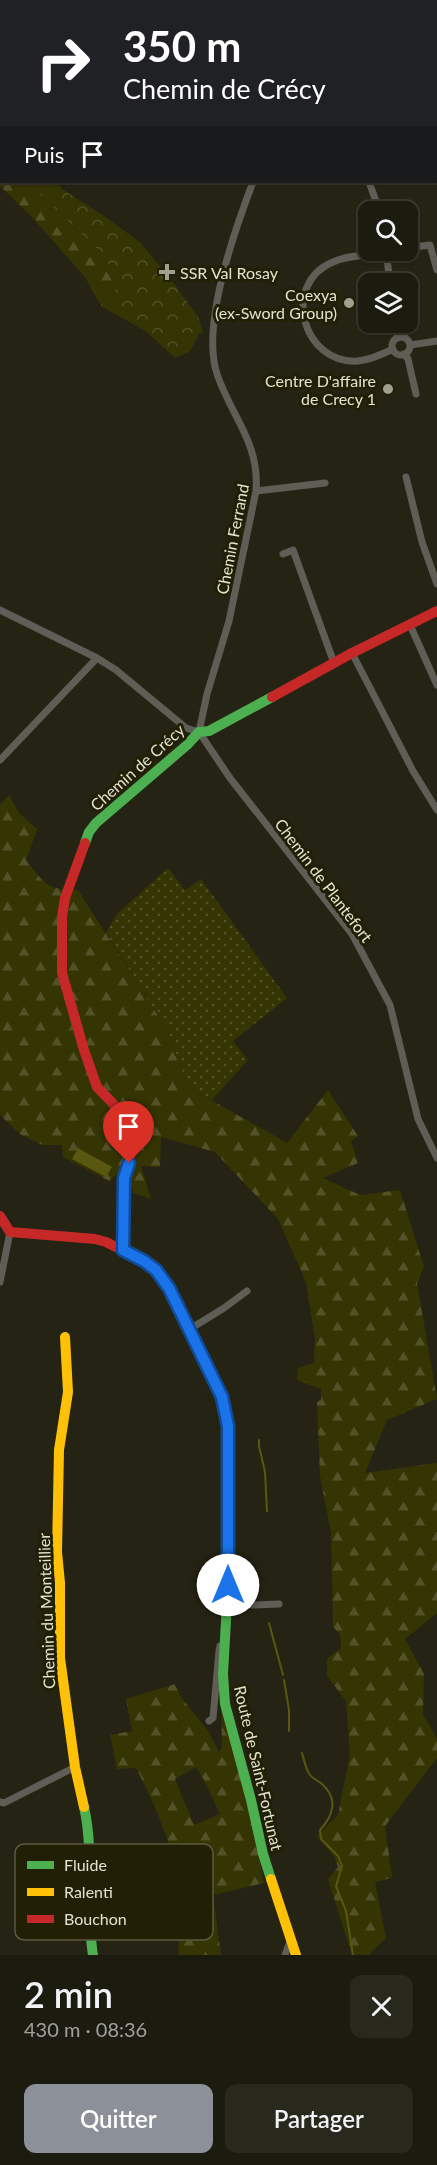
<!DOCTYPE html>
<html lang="fr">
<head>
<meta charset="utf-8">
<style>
	:root { --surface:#1c1b0f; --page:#29281d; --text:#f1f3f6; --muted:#a0a19e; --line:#3a392f; --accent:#8c9099 }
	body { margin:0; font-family:Lato,sans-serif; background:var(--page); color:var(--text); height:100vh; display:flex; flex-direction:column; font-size:22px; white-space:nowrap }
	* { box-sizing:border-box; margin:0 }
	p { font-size:20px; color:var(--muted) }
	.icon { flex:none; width:33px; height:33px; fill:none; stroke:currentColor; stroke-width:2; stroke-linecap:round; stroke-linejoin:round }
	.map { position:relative; height:1955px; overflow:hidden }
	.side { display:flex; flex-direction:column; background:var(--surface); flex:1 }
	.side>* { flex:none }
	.guide { position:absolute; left:0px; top:0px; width:438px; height:183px; box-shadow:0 2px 4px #0004,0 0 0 2px var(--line); background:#202124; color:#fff; overflow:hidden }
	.tools { position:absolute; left:358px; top:201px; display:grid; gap:12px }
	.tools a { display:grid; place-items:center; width:60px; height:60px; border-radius:12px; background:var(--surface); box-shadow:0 2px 4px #0004,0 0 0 2px var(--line); font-size:30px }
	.pin { position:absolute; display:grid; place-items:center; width:51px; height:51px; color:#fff; margin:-62px -26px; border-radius:50% 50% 50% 0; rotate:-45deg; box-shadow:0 0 6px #0007 }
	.pin .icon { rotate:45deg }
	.me { position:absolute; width:66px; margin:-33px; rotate:0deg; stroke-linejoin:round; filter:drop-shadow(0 0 4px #0008) }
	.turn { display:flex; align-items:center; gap:21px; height:126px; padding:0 24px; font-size:27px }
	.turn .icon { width:78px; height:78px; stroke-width:2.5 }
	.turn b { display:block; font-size:42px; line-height:51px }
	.then { display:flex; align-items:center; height:57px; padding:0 24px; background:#0003; gap:12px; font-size:22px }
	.round { display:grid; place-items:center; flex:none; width:63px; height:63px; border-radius:12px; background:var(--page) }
	.headline { display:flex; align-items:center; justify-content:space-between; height:102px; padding:0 24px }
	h1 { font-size:36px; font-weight:600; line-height:45px }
	.action { display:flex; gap:12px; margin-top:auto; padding:12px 24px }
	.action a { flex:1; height:69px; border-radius:12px; background:var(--accent); color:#fff; font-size:24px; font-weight:600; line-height:69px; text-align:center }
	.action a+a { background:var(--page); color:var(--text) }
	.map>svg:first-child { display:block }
	.grass { fill:url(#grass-dots) }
	.forest { fill:url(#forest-firs); fill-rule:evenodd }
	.park { fill:url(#park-crowns) }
	.water { fill:#595710 }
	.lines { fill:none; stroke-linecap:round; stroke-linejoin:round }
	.stream { stroke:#595710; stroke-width:2 }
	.street { stroke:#5e5e57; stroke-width:7 }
	.fast { stroke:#4caf50; stroke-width:10 }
	.slow { stroke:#ffc107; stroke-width:10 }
	.jam { stroke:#c62828; stroke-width:10 }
	.route-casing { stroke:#114b97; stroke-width:15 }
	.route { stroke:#1a73e8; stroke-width:10 }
	.poi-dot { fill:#a0a090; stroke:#212005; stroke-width:2 }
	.labels { text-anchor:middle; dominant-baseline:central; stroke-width:6; stroke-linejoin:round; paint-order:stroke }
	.poi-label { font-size:16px; fill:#e2e3d2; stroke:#212005; text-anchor:end }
	.street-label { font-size:16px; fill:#e2e3d2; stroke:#212005 }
	.key { fill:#212005; stroke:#5b5a42; stroke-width:1.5 }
	.key-label { font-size:16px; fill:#e2e3d2 }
</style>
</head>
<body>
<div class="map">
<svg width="437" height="1955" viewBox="0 0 437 1955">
	<defs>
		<pattern id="grass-dots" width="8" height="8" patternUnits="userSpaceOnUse" patternTransform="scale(1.5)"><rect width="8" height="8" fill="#353403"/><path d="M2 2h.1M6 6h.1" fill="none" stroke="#525127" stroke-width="1.8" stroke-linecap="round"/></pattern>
		<pattern id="forest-firs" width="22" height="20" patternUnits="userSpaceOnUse" patternTransform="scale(1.5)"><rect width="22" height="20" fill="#353403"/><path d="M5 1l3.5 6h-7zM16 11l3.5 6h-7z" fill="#525127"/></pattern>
		<pattern id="park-crowns" width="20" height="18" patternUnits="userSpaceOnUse" patternTransform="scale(1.5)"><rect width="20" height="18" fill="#353403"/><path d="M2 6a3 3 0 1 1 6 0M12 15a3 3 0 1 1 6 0" fill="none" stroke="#525127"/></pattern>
	</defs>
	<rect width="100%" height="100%" fill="#252414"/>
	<path class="grass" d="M168,868L185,890L201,879L287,998L233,1041L248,1060L212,1100L188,1087L169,1033L106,933L117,914Z"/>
	<path class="forest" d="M0,41L2,182H27L103,254L120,286L105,298L101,306L85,277L32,217L0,186Z
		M9,795L19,813L37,829L26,860C44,883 46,890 78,890L169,1033L188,1087L287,1143L328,1090L358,1136L351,1141L358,1163L323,1178L360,1195L400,1190L424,1267L417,1283L437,1399L387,1420L365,1473L437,1463V1613L405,1639L424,1674L423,1714L437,1739V1758L385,1826L392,1878L375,1882L386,1938L368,1955H352L328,1879L338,1867L334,1856L317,1836L338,1815L350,1754L346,1701L327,1676V1659L341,1648L340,1634L333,1627L331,1533L320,1476L317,1402L321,1400V1389L297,1380L298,1368L314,1363L315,1339L306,1282L278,1219L215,1152L161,1137L160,1167L141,1166L151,1199L133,1193L125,1167L109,1181L63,1157L62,1145H42L20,1134L0,1115V805Z
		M175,1684L181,1697L208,1731L219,1752L222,1747L221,1706L248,1805L264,1883L213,1895L221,1955H178C179,1937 183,1917 182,1899C178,1859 155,1803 136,1768L117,1769L110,1735L132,1731L126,1699ZM196,1767L204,1780L220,1814L194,1825L175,1779Z"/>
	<path class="park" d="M27,182H58L62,189L104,216L141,243L175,285L198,317L203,333L199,334L190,351L175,358L147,332L101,306L105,298L120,286L103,254Z"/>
	<path class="water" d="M78,1148L112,1167L106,1177L72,1159Z"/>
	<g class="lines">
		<path class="stream" d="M259,1440V1446L265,1472L267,1511
			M269,1623L283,1675
			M284,1680L289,1710V1731
			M302,1753C304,1760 306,1770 310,1775C313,1779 319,1781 322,1784C339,1799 333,1816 320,1830L321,1839L338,1856L342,1866L336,1886L346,1911L353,1955"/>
		<path class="street" d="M240,0L241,2
			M356,0V2
			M369,182L380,212
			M408,248L430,245L437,270
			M386,250L390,284
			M395,322L398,338
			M392 346a9 9 0 1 1 18 0a9 9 0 1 1-18 0Z
			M410,345L437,341
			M393,349C383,354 369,360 358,361C303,365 280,284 333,262C352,253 376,257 396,250
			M404,354L408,359L416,394
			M406,477L422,542L437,584
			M256,491L325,483
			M283,554L293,550L334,663
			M0,610L97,658L116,670L186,728L199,732
			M410,625L437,685
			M352,653L413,771L437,810
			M199,732L207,694L229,621L256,491C260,443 231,416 217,374C201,326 235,229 253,182
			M199,732L230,778L352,934L390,1005L418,1119L437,1158
			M0,760L97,658
			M0,1282L10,1232
			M190,1329L224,1308L247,1291
			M228,1585H231L242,1602L251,1605L279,1604
			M209,1721L213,1718L219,1651L220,1646L224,1647
			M0,1802L4,1803L75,1767
			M285,1955L291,1939"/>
		<path class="fast" d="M85,843L89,832L96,823L187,745L199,732L209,731L272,697
			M228,1531V1585L223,1674L225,1704L251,1800L263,1854L271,1879
			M84,1807C95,1856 85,1906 93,1955"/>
		<path class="slow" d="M65,1337L68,1392L59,1450L57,1552L60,1583V1658L75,1767L84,1807
			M271,1879L296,1955"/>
		<path class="jam" d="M272,697L352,653L437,611
			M85,843L65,898L62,917V973L84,1050L97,1087L131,1122L134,1130L129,1163L124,1178L123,1250
			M0,1216L10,1232L95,1239L106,1242L144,1261L156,1270L169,1288L222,1397L228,1426V1531"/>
	</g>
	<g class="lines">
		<g class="route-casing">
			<path id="route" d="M129,1163L124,1178L123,1250L144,1261L156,1270L169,1288L222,1397L228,1426V1585"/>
		</g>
		<use href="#route" class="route"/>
	</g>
	<g class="poi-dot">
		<path d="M164 263h6v6h6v6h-6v6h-6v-6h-6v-6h6z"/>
		<circle cx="349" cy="303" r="6"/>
		<circle cx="388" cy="389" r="6"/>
	</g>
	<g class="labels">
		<g class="poi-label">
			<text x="180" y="272" text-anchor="start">SSR Val Rosay</text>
			<text x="337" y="294">Coexya<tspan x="337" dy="18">(ex-Sword Group)</tspan></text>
			<text x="376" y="380">Centre D'affaire<tspan x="376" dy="18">de Crecy 1</tspan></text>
		</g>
		<g class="street-label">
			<text transform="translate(232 539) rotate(-79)">Chemin Ferrand</text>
			<text transform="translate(137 767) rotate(-42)">Chemin de Crécy</text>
			<text transform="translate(324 880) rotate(53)">Chemin de Plantefort</text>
			<text transform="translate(46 1611) rotate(-92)">Chemin du Monteillier</text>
			<text transform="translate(259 1768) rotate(77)">Route de Saint-Fortunat</text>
		</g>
	</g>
	<rect x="15" y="1844" width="198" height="96" rx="9" class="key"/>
	<rect x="27" y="1861" width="27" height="8" fill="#4caf50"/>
	<rect x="27" y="1888" width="27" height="8" fill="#ffc107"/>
	<rect x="27" y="1915" width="27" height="8" fill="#c62828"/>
	<g class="key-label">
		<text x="64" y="1871">Fluide</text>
		<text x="64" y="1898">Ralenti</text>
		<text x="64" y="1925">Bouchon</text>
	</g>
</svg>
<div class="tools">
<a><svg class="icon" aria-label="search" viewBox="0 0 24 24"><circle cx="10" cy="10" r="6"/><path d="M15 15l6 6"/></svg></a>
<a><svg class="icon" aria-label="layers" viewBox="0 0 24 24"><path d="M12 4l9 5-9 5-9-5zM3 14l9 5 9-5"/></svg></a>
</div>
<div class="pin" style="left:129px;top:1163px;background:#d93025"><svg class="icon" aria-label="arrive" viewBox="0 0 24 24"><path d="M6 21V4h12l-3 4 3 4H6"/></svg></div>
<svg class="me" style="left:228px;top:1585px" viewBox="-20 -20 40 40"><circle r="19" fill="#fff"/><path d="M0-13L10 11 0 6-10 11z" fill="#1a73e8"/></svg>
<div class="guide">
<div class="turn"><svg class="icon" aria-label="right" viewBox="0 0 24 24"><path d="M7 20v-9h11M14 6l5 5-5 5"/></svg><div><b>350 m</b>Chemin de Crécy</div></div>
<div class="then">Puis<svg class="icon" aria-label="arrive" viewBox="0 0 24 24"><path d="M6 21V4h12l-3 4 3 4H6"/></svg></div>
</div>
</div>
<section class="side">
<div class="headline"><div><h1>2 min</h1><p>430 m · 08:36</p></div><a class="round"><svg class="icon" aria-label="close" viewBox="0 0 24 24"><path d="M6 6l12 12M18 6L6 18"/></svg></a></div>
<div class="action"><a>Quitter</a><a>Partager</a></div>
</section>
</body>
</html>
